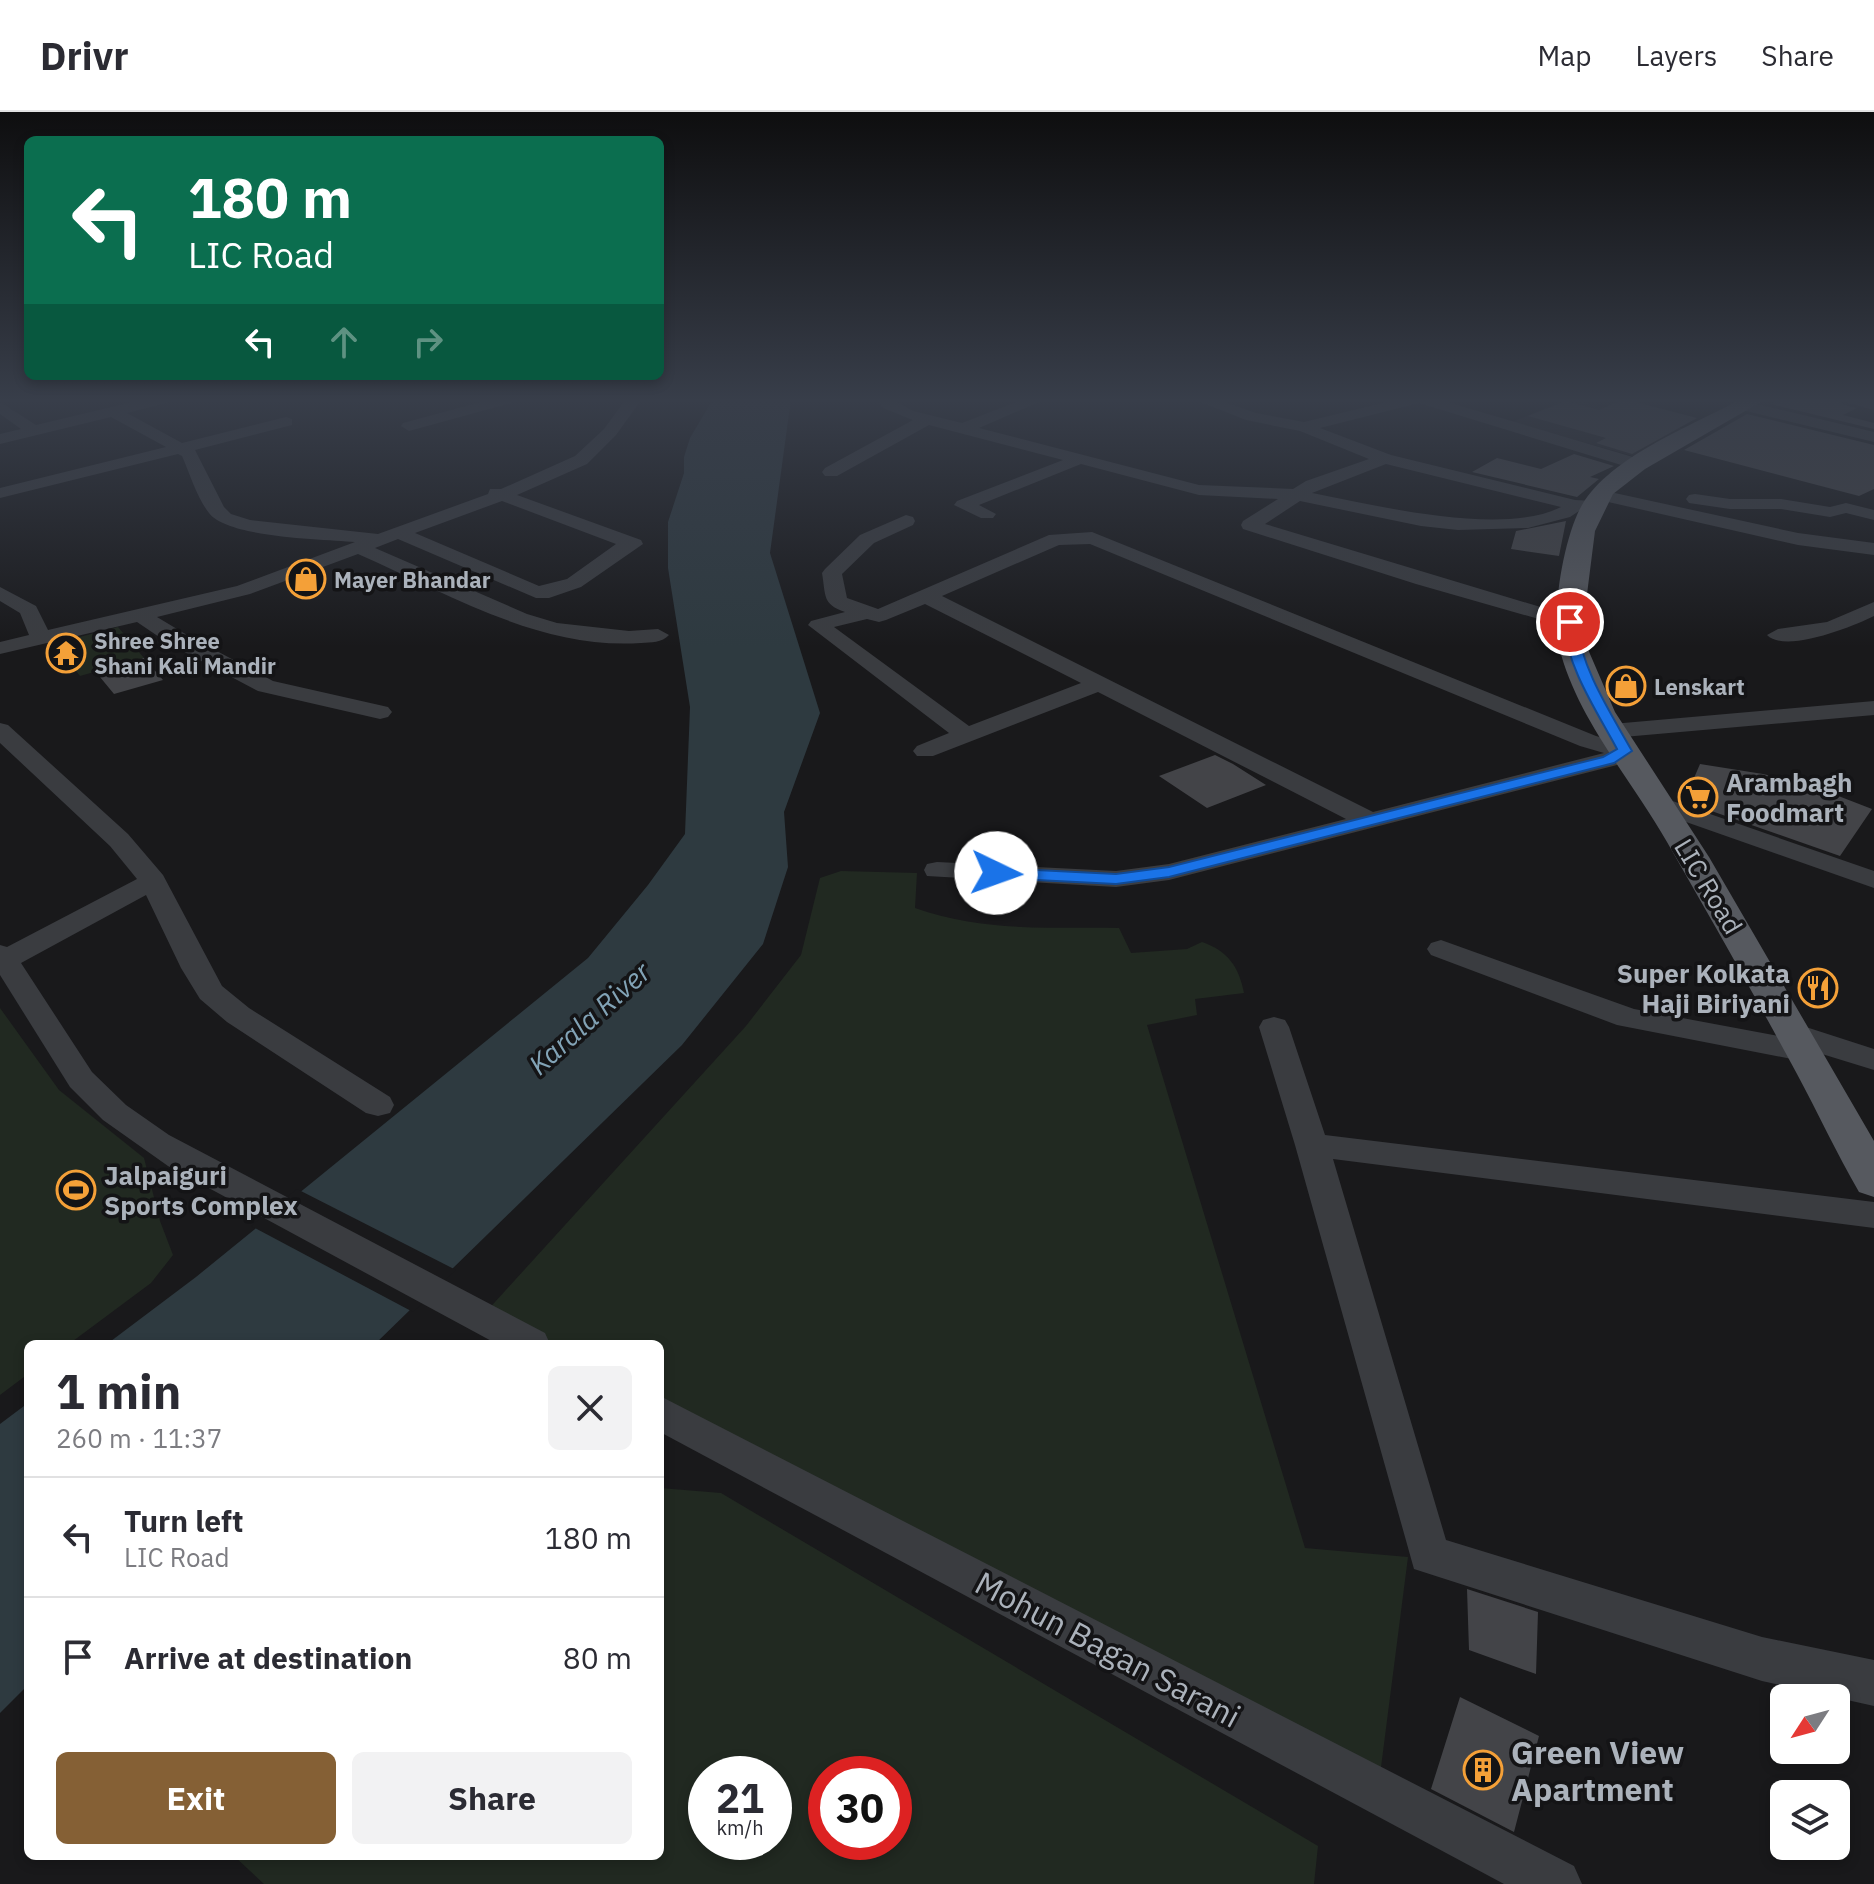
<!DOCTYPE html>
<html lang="en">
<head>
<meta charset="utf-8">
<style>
	:root { --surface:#fff; --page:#f2f2f3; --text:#2b2b33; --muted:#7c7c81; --line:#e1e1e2; --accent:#856035 }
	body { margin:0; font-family:"IBM Plex Sans",sans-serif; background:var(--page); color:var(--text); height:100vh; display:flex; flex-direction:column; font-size:30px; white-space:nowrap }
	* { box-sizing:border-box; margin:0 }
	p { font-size:26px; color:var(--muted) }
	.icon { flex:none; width:44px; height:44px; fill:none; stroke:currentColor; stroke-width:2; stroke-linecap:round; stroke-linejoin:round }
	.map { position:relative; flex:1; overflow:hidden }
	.drawer { position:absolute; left:24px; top:1228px; width:640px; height:520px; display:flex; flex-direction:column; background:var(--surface); border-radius:12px; box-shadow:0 4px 12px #0003 }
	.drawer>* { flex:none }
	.top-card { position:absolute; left:24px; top:24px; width:640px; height:244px; border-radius:12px; box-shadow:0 4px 12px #0003; background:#0b6e4f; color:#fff; overflow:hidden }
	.needle { width:52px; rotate:234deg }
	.fabs { position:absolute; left:1770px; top:1572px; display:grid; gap:16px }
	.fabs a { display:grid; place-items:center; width:80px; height:80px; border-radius:12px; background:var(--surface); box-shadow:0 4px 12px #0003; font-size:40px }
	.speed { position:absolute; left:688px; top:1644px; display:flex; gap:16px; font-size:40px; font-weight:700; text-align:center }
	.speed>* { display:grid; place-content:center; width:104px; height:104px; border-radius:50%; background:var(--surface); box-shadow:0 4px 12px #0003; line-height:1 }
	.speed small { font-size:20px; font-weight:400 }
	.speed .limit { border:12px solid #d22; background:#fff; color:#111 }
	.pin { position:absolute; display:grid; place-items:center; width:68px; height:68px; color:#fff; margin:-34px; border:4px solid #fff; border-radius:50%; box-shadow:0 2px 8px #0007 }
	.me { position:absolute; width:88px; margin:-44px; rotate:93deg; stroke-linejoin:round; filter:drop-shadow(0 0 6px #0008) }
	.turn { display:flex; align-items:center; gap:28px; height:168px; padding:0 32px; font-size:36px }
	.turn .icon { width:104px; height:104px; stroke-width:2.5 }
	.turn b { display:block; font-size:56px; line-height:68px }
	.lanes { display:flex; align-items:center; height:76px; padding:0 32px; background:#0003; justify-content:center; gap:40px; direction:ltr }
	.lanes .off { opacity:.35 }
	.round { display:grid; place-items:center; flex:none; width:84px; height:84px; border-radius:12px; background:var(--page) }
	.summary { display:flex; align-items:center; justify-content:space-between; height:136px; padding:0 32px }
	h1 { font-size:48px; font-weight:700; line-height:60px }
	.cta { display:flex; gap:16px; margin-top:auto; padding:16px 32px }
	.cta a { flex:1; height:92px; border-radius:12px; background:var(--accent); color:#fff; font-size:32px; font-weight:700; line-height:92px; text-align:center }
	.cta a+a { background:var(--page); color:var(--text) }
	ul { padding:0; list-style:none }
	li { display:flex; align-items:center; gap:24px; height:120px; padding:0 32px; border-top:2px solid var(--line) }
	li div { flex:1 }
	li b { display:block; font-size:30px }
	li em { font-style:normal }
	header { display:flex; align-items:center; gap:48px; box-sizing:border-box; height:112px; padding:0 40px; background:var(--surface); border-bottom:2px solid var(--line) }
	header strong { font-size:38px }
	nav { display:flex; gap:44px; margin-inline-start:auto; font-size:28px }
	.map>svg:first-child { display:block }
	.built { fill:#252528 }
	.green { fill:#212921; fill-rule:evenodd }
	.water { fill:#2e3a40 }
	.pier { fill:#19191b }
	.building { fill:#434448 }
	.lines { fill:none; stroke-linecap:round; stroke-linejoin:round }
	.minor { fill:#3a3c40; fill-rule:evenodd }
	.major { fill:#56595f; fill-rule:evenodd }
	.route { fill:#1a73e8; stroke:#114b97; stroke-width:2 }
	.labels { text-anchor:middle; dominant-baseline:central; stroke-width:7; stroke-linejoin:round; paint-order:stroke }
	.far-poi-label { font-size:22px; font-weight:bold; fill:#abb2bb; stroke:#141416; text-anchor:start }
	.poi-label { font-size:26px; font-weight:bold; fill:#abb2bb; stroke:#141416; text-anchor:start }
	.street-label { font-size:26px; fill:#abb2bb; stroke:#141416 }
	.water-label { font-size:28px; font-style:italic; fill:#82a3b6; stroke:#141416 }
	.near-street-label { font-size:32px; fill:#abb2bb; stroke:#141416 }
	.near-poi-label { font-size:32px; font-weight:bold; fill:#abb2bb; stroke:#141416; text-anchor:start }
</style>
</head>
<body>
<header>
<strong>Drivr</strong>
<nav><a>Map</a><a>Layers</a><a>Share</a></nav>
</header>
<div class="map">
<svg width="1874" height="1772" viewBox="0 0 1874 1772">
	<rect width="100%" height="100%" fill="#19191b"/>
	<path class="built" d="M1567,287H1572L1692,319L1636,345L1512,310Z"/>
	<path class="green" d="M118,515L144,546L80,564L70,551L83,547L68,528Z
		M841,759L917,761L915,796C982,820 1049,815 1119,816L1131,841L1187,837L1202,830C1228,839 1239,855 1244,881L1195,887L1197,903L1147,913L1305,1436L1408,1445L1380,1663L660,1291V1232H545L485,1201L746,914L801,843L820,766Z
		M0,896L59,978L144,1046L160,1109L173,1143L151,1171L69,1232H28V1262L0,1283Z
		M660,1376L721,1381L1318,1734L1314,1772H264L234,1744H660ZM774,1662V1730H706V1662ZM894,1662V1730H826V1662Z"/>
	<path class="water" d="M713,287H791L770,441L820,601L784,700L788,755L763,832L682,933L375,1232H107L196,1165L588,846L648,773L685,722L690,595L668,456V410L684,361V345L690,326Z
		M28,1291V1573L0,1601V1312Z"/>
	<path class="pier" d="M297,1077L456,1158L413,1200L251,1114Z"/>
	<path class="building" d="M1624,287L1697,306L1632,342L1596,331L1606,326L1528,304L1566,289L1599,298Z
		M1784,287H1839L1844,293L1857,296L1843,303L1874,311V317L1771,292Z
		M1747,302L1874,333V377L1859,384L1684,338Z
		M1574,342L1614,354L1590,365L1599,367L1577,385L1472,360L1497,346L1541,357Z
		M1566,409L1559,444L1511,437L1516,419Z
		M144,546L163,568L114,582L95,559Z
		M1215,643L1233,652L1266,673L1207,696L1159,664Z
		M1700,652L1763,662L1810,673L1872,697L1840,744L1700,695L1701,692L1691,689L1694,681L1688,680Z
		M1467,1477L1538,1500L1536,1562L1469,1538Z
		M1460,1585L1539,1624L1514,1720L1431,1677Z"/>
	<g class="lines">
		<path class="minor" d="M145,287H173L170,290L127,301L182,331L286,305L292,307V313L195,338L224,395L231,402L250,408L378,422L488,382L490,377H501L575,344L604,317L626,287H642L616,323L587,352L517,383L641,428L643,432L581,475L549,486H536L398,427L375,436L527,502L557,511L629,519L658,517L669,523C662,531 651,530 641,531C540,538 447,481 358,442L250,482L157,505L187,523L273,569L388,595L392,600L388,605L380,607L258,579L171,533L137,510L0,542V530L29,523L20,501L0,489V475L36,494L48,518L237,474L355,430C323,427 228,426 209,401C197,386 190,362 182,344L178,342L0,386V376L166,335L111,305L0,332V322L21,317L0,302V290L36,313ZM502,389L616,432L567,467L539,474L415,421Z
			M492,287H518L515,290L409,319L401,314L403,311Z
			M876,287H892L913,299L962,311L1024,287H1046L979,316L1199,373L1293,377L1306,369L1369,347L1300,319L1246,308L1193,287H1216L1256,301L1304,310L1399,287H1437L1643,348L1646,352L1637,357L1631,356L1419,291L1320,316L1391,343L1575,388L1593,389L1602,394L1599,398L1579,399L1570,405L1528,416L1458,418L1421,414L1300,389L1265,412L1577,506L1580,510L1570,516L1416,472L1243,417L1241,413L1243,409L1278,387L1199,383L1081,352L979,393L996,402L993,406H981L954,393L957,389L1063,348L929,313L837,364H825L822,360L825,356L913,308L883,296ZM1386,352L1561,395C1502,425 1375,393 1312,381Z
			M1842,287L1874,288V298L1845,290Z
			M1744,289L1874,320V330L1738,297L1736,294Z
			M1601,378L1798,421L1874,431V443L1798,433L1595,387L1592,383L1595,379Z
			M1695,382L1730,387H1781L1830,395L1846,391L1874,398V408L1846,401L1830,405L1781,397H1730L1689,391L1686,387L1689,383Z
			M906,403L913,405L915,409L913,413L874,431L842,462L847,486L878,497L1049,423L1092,420L1596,624L1633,634L1637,639L1617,653L1169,768L1116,775L927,764L924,758L927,752L937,750L1116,759L1169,752L1346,707L1098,580L933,644H917L913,639L917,634L949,621L808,513L811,509L845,500C822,492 826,484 822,461L825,457L860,423ZM1090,432L1580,634L1604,641L1373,700L942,484L1059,433ZM925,492L1081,571L969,614L834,515L867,507L879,510L886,508Z
			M1874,490V504C1854,514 1785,542 1767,523L1778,517L1827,510Z
			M1874,589V603L1612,626L1604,624L1600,619L1604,614L1612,612Z
			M0,611L8,613L128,722L163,763L222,874L249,896L390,985L394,993L390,1001L378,1004L366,1001L227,910L200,887L181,856L146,783L21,851L92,960L126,993L169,1023L545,1221L550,1232H497L168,1054L103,1008L70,975L0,863V833L7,835L137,767L110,734L0,631Z
			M1661,685L1874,759V776L1652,698L1648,693L1652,688Z
			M1441,828L1634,897L1784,925L1787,916L1798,913L1809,916L1874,937V958L1822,942L1818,947L1807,950L1617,913L1431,843L1427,837L1431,831Z
			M1274,905L1285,908L1289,915L1325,1023L1874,1090V1116L1333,1047L1446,1428L1762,1525L1874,1548V1594L1762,1569L1414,1457L1295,1033L1259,915L1263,908Z
			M660,1284L1574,1754L1582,1772H1504L660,1320Z"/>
		<path class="major" d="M1741,287H1766L1645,357L1613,382L1595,419L1585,498L1587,535L1615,600L1709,745L1874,1029V1085L1859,1080C1837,1042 1818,1001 1797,962C1755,884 1711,807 1667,730C1631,667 1577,607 1559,535C1551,500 1564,424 1582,393C1611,344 1692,314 1741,287Z"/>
	</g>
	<linearGradient id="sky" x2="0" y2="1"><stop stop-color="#0e0e0f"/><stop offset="0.54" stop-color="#383e4a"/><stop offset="1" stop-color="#383e4a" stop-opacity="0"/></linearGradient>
	<rect width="1874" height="535" fill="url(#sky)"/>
	<path class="route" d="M1570,507L1576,510C1582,558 1609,598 1632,639L1614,651L1169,765L1116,772L996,766L988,761L996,756L1116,762L1169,755L1603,645L1617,637C1595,596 1568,557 1563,510Z"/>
	<defs>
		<g id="shop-ring" transform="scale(2)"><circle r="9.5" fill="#141416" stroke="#f4a038" stroke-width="1.5"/><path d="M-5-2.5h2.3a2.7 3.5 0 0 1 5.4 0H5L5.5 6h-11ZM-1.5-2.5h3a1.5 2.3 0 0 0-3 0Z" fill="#f4a038"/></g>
		<g id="temple-ring" transform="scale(2)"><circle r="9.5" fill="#141416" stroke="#f4a038" stroke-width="1.5"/><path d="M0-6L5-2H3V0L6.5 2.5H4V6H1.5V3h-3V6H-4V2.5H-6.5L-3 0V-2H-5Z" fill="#f4a038"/></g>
		<g id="supermarket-ring" transform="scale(2)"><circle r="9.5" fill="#141416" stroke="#f4a038" stroke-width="1.5"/><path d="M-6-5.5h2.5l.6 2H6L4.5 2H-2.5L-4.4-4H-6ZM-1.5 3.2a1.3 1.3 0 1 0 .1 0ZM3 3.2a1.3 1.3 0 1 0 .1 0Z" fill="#f4a038"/></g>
		<g id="restaurant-ring" transform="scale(2)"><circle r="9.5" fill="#141416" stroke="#f4a038" stroke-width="1.5"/><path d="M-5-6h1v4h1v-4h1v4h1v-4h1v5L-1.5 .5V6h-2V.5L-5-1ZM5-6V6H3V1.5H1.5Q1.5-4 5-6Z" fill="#f4a038"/></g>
		<g id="stadium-ring" transform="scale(2)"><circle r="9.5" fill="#141416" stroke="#f4a038" stroke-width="1.5"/><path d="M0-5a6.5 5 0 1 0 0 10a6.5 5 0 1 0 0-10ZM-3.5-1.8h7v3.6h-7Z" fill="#f4a038"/></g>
		<g id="building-ring" transform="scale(2)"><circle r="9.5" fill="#141416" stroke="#f4a038" stroke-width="1.5"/><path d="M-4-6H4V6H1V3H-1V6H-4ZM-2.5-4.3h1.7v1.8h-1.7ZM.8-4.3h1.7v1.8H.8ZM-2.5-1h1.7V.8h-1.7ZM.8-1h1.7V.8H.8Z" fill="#f4a038"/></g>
	</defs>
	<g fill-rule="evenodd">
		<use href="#shop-ring" x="306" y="467"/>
		<use href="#temple-ring" x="66" y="541"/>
		<use href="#shop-ring" x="1626" y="574"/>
		<use href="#supermarket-ring" x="1698" y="685"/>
		<use href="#restaurant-ring" x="1818" y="876"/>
		<use href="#stadium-ring" x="76" y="1078"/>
		<use href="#building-ring" x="1483" y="1658"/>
	</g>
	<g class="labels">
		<g class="far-poi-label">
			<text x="334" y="467">Mayer Bhandar</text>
			<text x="94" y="528">Shree Shree<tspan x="94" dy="25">Shani Kali Mandir</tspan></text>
			<text x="1654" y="574">Lenskart</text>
		</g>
		<g class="poi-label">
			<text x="1726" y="670">Arambagh<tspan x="1726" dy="30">Foodmart</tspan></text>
			<text x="1790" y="861" text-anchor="end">Super Kolkata<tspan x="1790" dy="30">Haji Biriyani</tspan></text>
			<text x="104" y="1063">Jalpaiguri<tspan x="104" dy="30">Sports Complex</tspan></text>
		</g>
		<g class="street-label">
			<text transform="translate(1709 774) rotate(59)">LIC Road</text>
		</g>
		<g class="water-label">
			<text transform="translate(589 906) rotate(-42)">Karala River</text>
		</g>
		<g class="near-street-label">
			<text transform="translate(1108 1537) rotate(28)">Mohun Bagan Sarani</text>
		</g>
		<g class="near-poi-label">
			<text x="1511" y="1640">Green View<tspan x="1511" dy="37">Apartment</tspan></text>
		</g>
	</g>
</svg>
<div class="fabs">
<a><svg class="needle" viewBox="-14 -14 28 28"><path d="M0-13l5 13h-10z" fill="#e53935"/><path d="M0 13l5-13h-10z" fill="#7c7c81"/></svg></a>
<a><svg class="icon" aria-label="layers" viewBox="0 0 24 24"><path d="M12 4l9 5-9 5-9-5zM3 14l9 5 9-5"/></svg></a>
</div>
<div class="speed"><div>21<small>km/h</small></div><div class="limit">30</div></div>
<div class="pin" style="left:1570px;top:510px;background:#d93025"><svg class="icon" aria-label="arrive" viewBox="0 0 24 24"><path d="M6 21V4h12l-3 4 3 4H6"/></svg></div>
<svg class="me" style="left:996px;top:761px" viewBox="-20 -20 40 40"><circle r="19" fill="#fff"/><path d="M0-13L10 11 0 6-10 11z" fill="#1a73e8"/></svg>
<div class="top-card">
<div class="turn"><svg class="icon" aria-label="left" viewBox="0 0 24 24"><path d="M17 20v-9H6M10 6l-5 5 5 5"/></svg><div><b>180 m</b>LIC Road</div></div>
<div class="lanes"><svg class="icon" aria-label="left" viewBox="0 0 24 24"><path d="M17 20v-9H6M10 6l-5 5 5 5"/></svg><svg class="icon off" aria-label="ahead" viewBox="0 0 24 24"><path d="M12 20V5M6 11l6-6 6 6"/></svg><svg class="icon off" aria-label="right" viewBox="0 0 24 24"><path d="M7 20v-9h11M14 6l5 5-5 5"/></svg></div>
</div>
<section class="drawer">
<div class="summary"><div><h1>1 min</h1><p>260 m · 11:37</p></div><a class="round"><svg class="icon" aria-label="close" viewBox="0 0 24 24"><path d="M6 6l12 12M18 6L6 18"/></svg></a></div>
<ul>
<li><svg class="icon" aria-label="left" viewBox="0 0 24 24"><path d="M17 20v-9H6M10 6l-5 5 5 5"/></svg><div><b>Turn left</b><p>LIC Road</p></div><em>180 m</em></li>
<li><svg class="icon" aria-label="arrive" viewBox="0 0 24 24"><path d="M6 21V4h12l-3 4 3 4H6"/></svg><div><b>Arrive at destination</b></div><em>80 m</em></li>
</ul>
<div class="cta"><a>Exit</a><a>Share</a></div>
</section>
</div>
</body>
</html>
